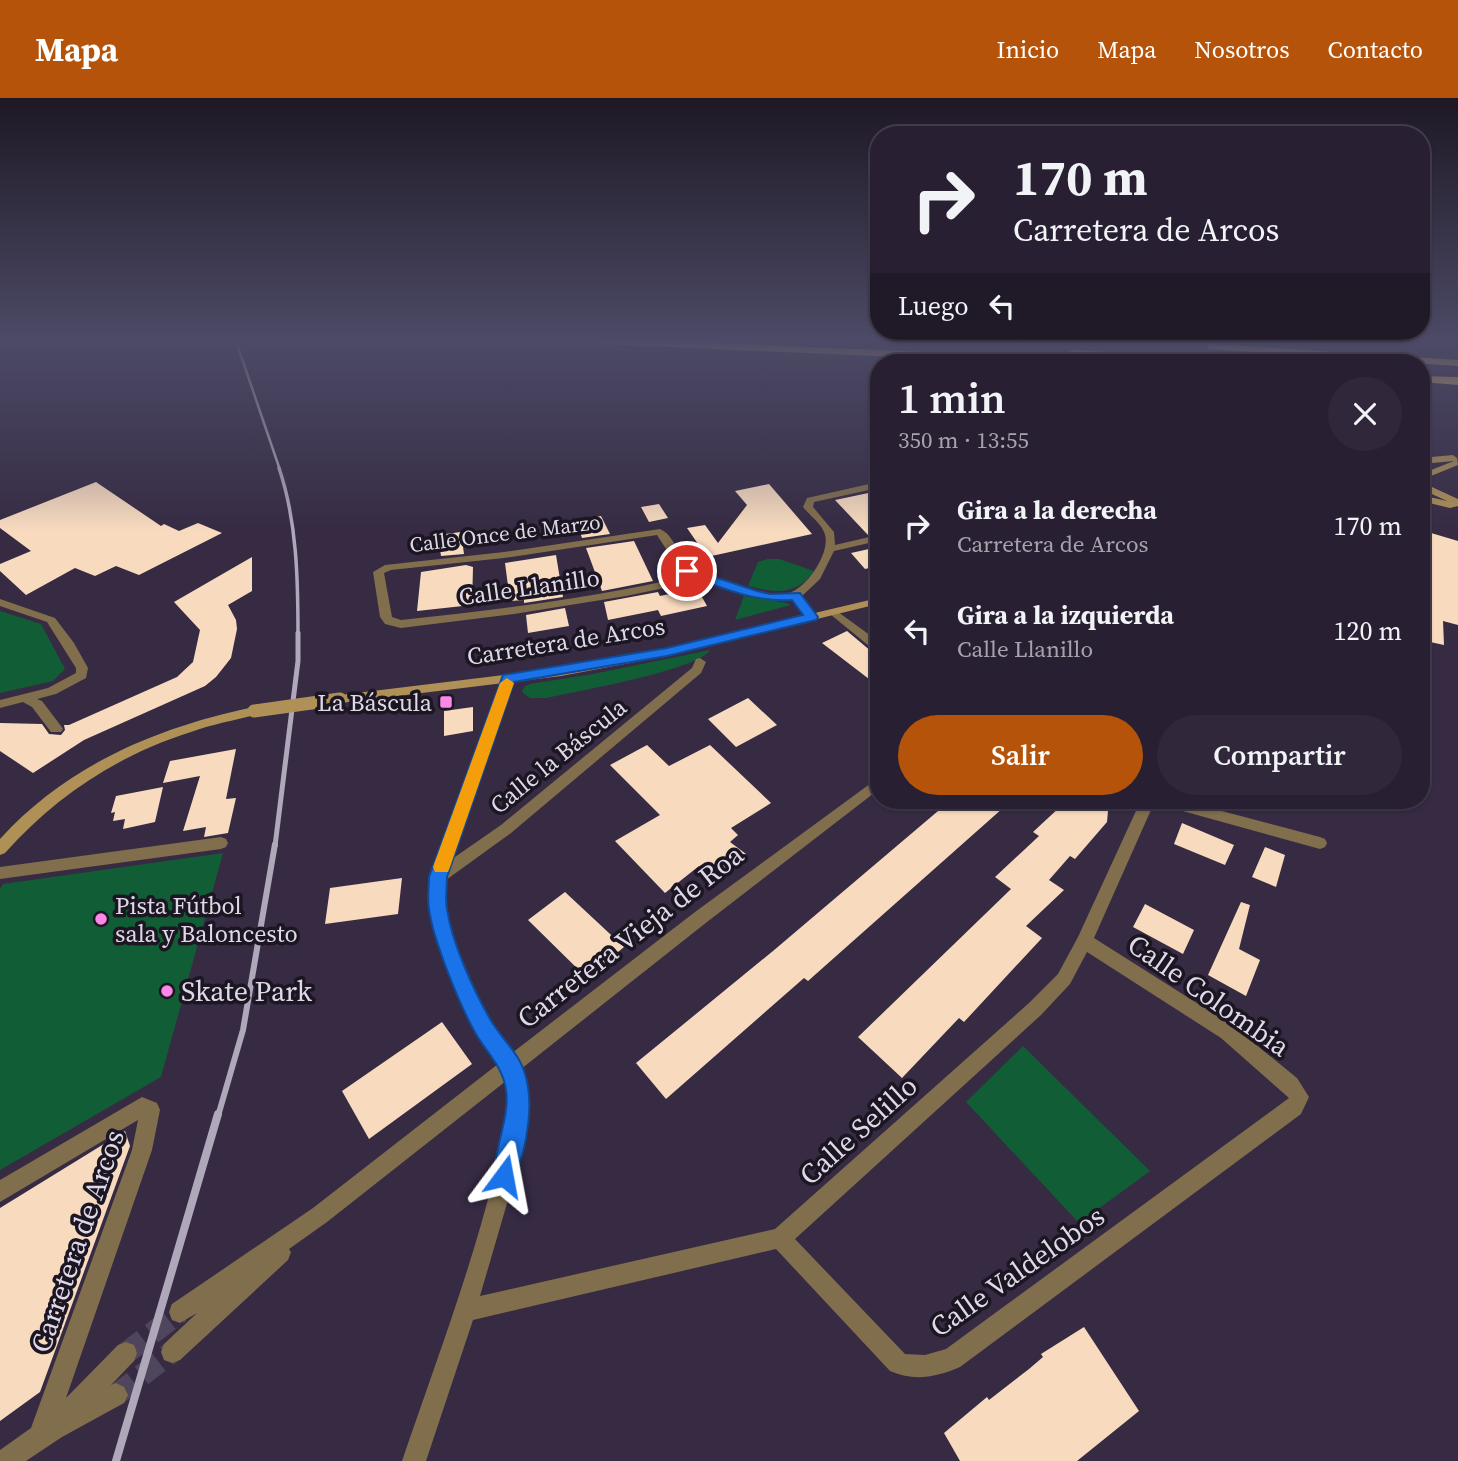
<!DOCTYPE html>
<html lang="es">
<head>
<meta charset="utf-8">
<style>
	:root { --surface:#282032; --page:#30283a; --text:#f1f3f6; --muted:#a5a3ac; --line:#443e4d; --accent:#b45309 }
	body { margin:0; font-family:"Source Serif 4",serif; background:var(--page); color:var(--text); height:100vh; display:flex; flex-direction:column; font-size:26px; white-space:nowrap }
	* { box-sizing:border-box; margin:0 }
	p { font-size:23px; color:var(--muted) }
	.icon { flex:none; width:38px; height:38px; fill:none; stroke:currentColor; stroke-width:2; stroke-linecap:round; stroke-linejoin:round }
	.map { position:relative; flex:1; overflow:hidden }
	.sheet { position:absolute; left:870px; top:256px; width:560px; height:455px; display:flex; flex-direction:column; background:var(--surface); border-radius:28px; box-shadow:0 2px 5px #0004,0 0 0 2px var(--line) }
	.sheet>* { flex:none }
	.hud { position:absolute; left:870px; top:28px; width:560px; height:214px; border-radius:28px; box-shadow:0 2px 5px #0004,0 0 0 2px var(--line); background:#282032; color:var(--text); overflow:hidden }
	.pin { position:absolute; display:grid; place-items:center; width:60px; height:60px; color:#fff; margin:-30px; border:4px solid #fff; border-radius:50%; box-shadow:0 2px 7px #0007 }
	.me { position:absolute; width:77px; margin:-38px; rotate:13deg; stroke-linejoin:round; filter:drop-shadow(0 0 5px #0008) }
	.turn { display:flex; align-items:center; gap:24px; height:147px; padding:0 28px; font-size:32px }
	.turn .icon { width:91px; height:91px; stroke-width:2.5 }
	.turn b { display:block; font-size:49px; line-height:60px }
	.then { display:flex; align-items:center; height:66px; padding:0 28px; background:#0003; gap:14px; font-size:26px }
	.round { display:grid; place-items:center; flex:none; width:74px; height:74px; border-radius:37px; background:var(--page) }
	.headline { display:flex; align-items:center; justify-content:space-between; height:119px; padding:0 28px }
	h1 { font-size:42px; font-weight:600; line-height:52px }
	.button { display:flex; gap:14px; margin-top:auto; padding:14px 28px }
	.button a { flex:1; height:80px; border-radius:42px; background:var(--accent); color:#fff; font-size:28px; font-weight:600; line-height:80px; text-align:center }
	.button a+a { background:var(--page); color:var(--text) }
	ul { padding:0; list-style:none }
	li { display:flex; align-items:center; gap:21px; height:105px; padding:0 28px }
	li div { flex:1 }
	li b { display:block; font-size:26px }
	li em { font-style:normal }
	header { display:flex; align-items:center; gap:42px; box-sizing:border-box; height:98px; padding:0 35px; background:var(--accent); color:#fff }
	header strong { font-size:33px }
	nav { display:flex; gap:38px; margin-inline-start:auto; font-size:24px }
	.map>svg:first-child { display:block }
	.green { fill:#115d36 }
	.building { fill:#f8dbbf }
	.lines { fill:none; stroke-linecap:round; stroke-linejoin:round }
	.street-tunnel { stroke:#4f455c; stroke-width:22; stroke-dasharray:22 10; stroke-linecap:butt }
	.street { fill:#816e4c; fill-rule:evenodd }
	.secondary { fill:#af9057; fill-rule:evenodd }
	.highway { fill:#f2c266; fill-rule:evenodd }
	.rail-far4 { stroke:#afa7ba; stroke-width:2.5 }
	.rail-far3 { stroke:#afa7ba; stroke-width:3.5 }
	.rail-far2 { stroke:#afa7ba; stroke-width:5 }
	.rail-far1 { stroke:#afa7ba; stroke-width:6 }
	.rail { stroke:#afa7ba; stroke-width:8 }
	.secondary-bridge { stroke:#af9057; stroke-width:13 }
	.route { fill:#1a73e8; stroke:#114b97; stroke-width:2 }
	.slow { fill:#f59e0b }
	.poi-dot { fill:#fb87e6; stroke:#1b1621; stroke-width:2.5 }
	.labels { text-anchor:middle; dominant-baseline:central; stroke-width:7; stroke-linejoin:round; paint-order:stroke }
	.far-street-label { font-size:21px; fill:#dfd8e8; stroke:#1b1621 }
	.street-label { font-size:24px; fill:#dfd8e8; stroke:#1b1621 }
	.poi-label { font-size:24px; fill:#dfd8e8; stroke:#1b1621; text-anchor:end }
	.near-street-label { font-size:28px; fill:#dfd8e8; stroke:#1b1621 }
	.near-poi-label { font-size:28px; fill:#dfd8e8; stroke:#1b1621; text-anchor:start }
</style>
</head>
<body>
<header>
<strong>Mapa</strong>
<nav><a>Inicio</a><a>Mapa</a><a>Nosotros</a><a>Contacto</a></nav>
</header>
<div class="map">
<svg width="1458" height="1363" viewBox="0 0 1458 1363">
	<rect width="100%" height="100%" fill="#362b43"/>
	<path class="green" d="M768,461H779L814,473C797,498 774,495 748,488L758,464Z
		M744,498L787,505L791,507L735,522Z
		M0,513L41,526L65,571L53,583L0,595Z
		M710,552C698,572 574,594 546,600H530L522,594L524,589L530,586L593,576Z
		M223,755L161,979L0,1072V791L3,786Z
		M1023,948L1150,1073L1079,1125L966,1004Z"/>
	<path class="building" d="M96,384L161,428L164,426L179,433L198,425L222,435L139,477L116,468L95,478L75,470L26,497L0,473V466L31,453L0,430V422Z
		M769,386L812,436L707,459L687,430L705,427L718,445L747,407L735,393Z
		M878,393V435L868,437L835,402Z
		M659,406L668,420L649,424L641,409Z
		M601,418L610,436L582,440L576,422Z
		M1421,432L1458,443V527L1443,523L1444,547L1421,542Z
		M461,434L464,456L441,458L438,437Z
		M634,443L653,483L602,493L586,450Z
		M878,449V468L865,471L851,455Z
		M556,457L563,499L524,505V502L510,503L505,465Z
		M252,459V493L228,507L236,522L237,531L231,560L216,579L205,588L84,642L33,675L0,653V625L42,626L49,636L61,637L65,632L64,627H69L177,579L193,564L200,532L174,504Z
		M466,467L473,469L472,507L417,513L421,474Z
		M697,490L707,508L661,518L658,512L608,522L604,504L658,494L660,498Z
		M565,510L569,528L528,535L526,517Z
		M847,533L872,554L878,555V577L869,581L822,545Z
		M748,600L777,627L736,649L708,621Z
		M473,609V633L444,638V613Z
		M647,647L669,668L710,647L771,705L731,730L738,737L730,744L746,756L716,782L699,768L665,795L615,743L660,717L610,667Z
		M236,651L226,701L236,700L228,735L204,739L206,729L183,733L200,678L163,685L170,663Z
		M163,689L155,724L123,731L125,721L113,723L115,714L111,715L116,698Z
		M951,702H1012L808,883L804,880L666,1001L636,965L773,853Z
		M1062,702H1109L1107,724L1075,761L1070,758L1049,782L1064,792L1026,828L1042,840L964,924L959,920L902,980L858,939L1011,791L995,779L1039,738L1033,734L1061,708Z
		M1182,725L1234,747L1225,767L1174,746Z
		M1265,749L1285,757L1276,789L1252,779Z
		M402,780L398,816L325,826L330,790Z
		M565,794L624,849L587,880L528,822Z
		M1241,804L1250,807L1239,851L1260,862L1246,898L1208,877Z
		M1145,806L1194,832L1183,856L1133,829Z
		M442,924L472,966L369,1041L342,993Z
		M125,1033L130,1048L40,1294L0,1323V1110Z
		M1084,1229L1139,1313L1077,1363H960L944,1335L987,1299L989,1302L1029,1271L1043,1259L1041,1256Z"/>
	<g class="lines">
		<path class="street-tunnel" d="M126,1255L180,1214
			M116,1297L172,1254"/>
		<path class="street" d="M878,384V390L814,404L813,409L834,434L835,447L878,437V443L834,453L820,481L802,498L817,519L815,521H807L793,501L776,503L763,501L698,483L626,498L514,516L401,530L385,526L380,519L373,474L385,467L504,454L660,431C678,439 679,467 697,475C718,484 762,499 785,496C805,494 833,453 824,434C820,424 809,417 803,409L807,400ZM657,437L679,471L688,478C593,500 497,512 401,522L392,519L384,475L391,472L504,460Z
			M0,501L55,520L74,545L88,570L86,580L56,596L37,601L42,603L61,628L63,631L61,634H51L32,609L23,604L0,610V602L48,590L76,575V570L47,524L0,508Z
			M834,511L878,543V553L874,552L830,516L828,514Z
			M700,560L706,564L701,575L511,735L446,782L445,810L454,843L489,923L512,955L695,814L878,680V692L707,824L521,971L527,994L526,1028L508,1102L480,1198L775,1131L1029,905L1058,876L1078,839L1141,702H1180L1320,739L1325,741L1327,745L1325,749L1320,751L1161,707L1155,703L1094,840L1233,928L1297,980L1309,999L1301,1016L960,1269C936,1279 915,1284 890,1273L776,1151L473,1222L426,1363H402C434,1269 470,1175 494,1078C501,1048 514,1014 506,983L327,1124L289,1151L291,1154L288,1162L180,1262L172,1265L164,1262L161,1254L164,1246L197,1215L180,1225L172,1222L169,1214L172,1206L313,1110L498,966L477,935L438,843L429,810L430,779L504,577H512L514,580L452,761L501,727L692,570L696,561ZM1087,854L1221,940L1289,1000L946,1251L925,1257L905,1256L795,1141L1041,917L1070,886Z
			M221,739L226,741L228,745L226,749L221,751L0,781V769Z
			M142,999L157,1005L160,1012L152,1052L66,1300L118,1247L126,1244L134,1247L137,1255L134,1263L111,1287L116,1285L124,1289L128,1297L124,1305L62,1339L26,1363H0V1352L31,1330L132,1052L138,1022L0,1104V1082Z"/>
		<path class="secondary" d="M1453,357L1457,360L1458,367L1421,382V376L1454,363L1421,366V360Z
			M1421,384L1458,401V408L1450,410L1421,403V397L1447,403L1421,391Z
			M878,500V506L667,558L561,578L340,605L334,601L340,597L561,570L667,550Z
			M254,609L259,610L260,613L259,616C236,622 213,626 191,634C118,657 56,698 5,755L0,757V741C67,667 158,629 254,609Z"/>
		<path class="highway" d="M595,243H666L1089,261L1095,264H1017L600,246Z
			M1212,246L1458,262V268L1208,251V247Z
			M1073,252L1232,261L1238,264H1177L1069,257L1067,255Z
			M1421,278L1458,279V287L1421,284Z"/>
		<path class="rail-far4" d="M236,243L280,372"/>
		<path class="rail-far3" d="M279,370C297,423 298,482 298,537"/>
		<path class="rail-far2" d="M275,748L298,563V535"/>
		<path class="rail-far1" d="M218,1018L243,932L275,746"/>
		<path class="rail" d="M116,1363L218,1016"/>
		<path class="secondary-bridge" d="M254,613L340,601"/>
	</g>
	<linearGradient id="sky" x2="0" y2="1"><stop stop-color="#1e1825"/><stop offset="0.56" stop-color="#4c4a66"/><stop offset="1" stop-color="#4c4a66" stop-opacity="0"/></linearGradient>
	<rect width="1458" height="433" fill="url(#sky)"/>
	<path class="route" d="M687,470L757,493L770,496L800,495L818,519L816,522L667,558L514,584L447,779C447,790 445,801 447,811C452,845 473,891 490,921C498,935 510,947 518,960C539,995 527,1051 512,1086L504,1089L496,1086C488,1066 511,1020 506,992C503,969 487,955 476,936C460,908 433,842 429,811C427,801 429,789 429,779L503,577L667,550L803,517L792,502C754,505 719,488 683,476L681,473Z"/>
	<path class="slow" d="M507,580L514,585L450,769L448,774H435L433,769L500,585Z"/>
	<g class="poi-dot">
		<rect x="439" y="597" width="14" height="14" rx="3.5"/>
		<circle cx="101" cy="821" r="7"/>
		<circle cx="167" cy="893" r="7"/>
	</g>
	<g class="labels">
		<g class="far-street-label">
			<text transform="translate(505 435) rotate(-7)">Calle Once de Marzo</text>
		</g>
		<g class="street-label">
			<text transform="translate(529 489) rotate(-8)">Calle Llanillo</text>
			<text transform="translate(566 543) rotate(-9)">Carretera de Arcos</text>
			<text transform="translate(558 658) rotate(-39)">Calle la Báscula</text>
		</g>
		<g class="poi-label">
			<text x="432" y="604">La Báscula</text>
			<text x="115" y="807" text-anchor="start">Pista Fútbol<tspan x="115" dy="28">sala y Baloncesto</tspan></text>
		</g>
		<g class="near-street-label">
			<text transform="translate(630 838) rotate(-38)">Carretera Vieja de Roa</text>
			<text transform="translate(1209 897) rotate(35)">Calle Colombia</text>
			<text transform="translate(858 1032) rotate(-42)">Calle Selillo</text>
			<text transform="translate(77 1143) rotate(-71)">Carretera de Arcos</text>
			<text transform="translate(1017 1173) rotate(-35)">Calle Valdelobos</text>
		</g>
		<g class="near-poi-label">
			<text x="181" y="893">Skate Park</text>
		</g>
	</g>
</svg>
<div class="pin" style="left:687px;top:473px;background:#d93025"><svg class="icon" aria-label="arrive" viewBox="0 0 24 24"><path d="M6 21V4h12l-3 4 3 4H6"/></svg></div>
<svg class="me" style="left:504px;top:1078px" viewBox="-20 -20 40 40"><path d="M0-17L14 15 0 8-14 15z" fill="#1a73e8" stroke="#fff" stroke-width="4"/></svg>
<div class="hud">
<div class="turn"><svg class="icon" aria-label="right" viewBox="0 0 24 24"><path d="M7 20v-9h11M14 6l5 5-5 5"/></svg><div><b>170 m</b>Carretera de Arcos</div></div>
<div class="then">Luego<svg class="icon" aria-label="left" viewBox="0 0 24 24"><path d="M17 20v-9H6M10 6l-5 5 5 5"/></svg></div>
</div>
<section class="sheet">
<div class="headline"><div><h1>1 min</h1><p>350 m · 13:55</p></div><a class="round"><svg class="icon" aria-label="close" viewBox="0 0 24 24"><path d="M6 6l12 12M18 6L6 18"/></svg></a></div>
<ul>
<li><svg class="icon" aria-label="right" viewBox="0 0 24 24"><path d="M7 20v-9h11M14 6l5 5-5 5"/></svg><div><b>Gira a la derecha</b><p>Carretera de Arcos</p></div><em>170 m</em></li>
<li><svg class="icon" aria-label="left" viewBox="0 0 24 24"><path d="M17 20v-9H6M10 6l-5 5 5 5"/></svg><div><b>Gira a la izquierda</b><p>Calle Llanillo</p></div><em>120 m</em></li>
</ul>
<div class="button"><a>Salir</a><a>Compartir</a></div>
</section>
</div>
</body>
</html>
